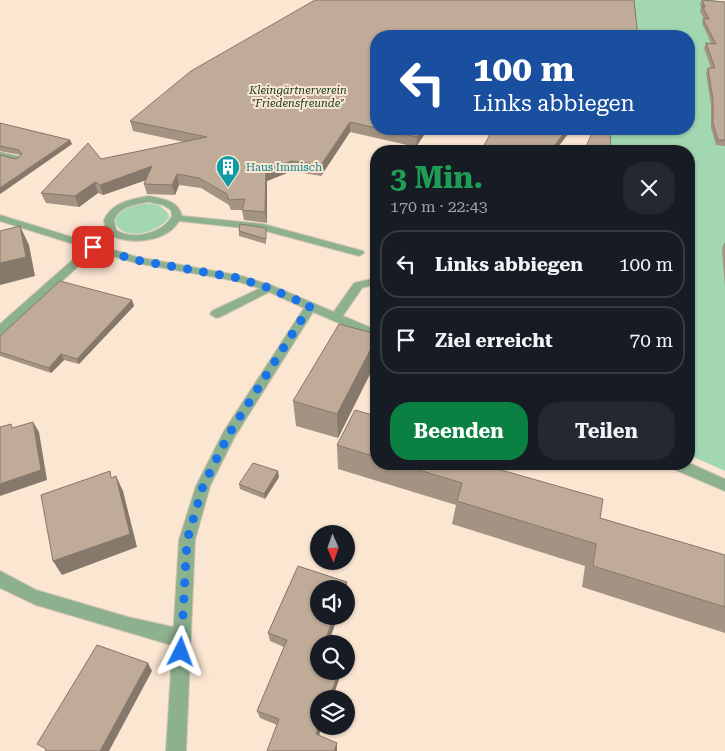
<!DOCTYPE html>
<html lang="de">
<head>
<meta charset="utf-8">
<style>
	:root { --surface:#171b24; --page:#242831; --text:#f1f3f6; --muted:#9ea1a6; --line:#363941; --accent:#0b8043 }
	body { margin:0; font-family:"Roboto Serif",serif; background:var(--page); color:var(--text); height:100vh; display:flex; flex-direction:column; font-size:19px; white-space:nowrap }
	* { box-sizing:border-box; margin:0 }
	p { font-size:16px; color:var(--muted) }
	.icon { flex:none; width:28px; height:28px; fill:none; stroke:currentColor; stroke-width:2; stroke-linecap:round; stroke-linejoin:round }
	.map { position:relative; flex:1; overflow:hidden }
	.sheet { position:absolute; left:370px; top:145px; width:325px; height:325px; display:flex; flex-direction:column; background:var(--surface); border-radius:20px; box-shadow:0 1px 4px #0004 }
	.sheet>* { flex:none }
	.guide { position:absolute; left:370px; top:30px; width:325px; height:105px; border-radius:20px; box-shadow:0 1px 4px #0004; background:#1a4fa0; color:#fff; overflow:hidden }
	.needle { width:32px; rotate:178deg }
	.buttons { position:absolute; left:310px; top:525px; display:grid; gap:10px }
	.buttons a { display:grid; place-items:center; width:45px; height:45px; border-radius:50%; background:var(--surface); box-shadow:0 1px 4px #0004; font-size:25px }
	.pin { position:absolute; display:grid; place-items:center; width:42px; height:42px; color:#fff; margin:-21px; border-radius:10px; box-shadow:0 2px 8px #0006 }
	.me { position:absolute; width:55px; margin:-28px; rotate:3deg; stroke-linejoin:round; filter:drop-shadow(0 0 4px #0008) }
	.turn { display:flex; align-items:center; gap:18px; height:105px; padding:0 20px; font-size:22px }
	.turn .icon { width:65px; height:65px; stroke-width:2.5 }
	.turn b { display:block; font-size:35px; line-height:42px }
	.round { display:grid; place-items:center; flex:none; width:52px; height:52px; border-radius:20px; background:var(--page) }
	.head { display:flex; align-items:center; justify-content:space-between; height:85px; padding:0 20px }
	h1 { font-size:30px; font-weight:700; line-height:38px; color:#1e9e55 }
	.action { display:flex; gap:10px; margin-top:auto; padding:10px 20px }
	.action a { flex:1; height:58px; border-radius:20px; background:var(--accent); color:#fff; font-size:20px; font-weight:700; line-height:58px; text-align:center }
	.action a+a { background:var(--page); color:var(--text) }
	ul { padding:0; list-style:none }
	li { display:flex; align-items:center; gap:15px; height:68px; margin:0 10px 8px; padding:0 10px; border:2px solid var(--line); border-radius:20px }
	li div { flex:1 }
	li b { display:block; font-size:19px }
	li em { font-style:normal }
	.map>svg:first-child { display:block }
	.green { fill:#a2d7b1 }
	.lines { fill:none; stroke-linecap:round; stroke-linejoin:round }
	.service-casing { stroke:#d5c4b1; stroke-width:2 }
	.minor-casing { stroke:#d5c4b1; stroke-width:2 }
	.service { fill:#8db18f; fill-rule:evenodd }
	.minor { fill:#8db18f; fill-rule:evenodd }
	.wall { fill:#a49382 }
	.shaded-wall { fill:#86786a }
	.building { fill:#bfab97; stroke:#86786a }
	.route { stroke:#1a73e8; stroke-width:9; stroke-dasharray:0 16.2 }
	.labels { text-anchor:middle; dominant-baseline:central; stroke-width:4; stroke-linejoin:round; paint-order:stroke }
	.far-park-label { font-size:11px; font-style:italic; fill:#0e381e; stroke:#fae6d1 }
	.far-culture-label { font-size:11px; fill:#0d838f; stroke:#fae6d1; text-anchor:start }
</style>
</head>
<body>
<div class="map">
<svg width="725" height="751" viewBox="0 0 725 751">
	<rect width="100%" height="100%" fill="#fae6d1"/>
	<path class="green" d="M624,0H716L725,61V471L689,455V151H597L601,129H689V36H617Z
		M153,204L160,206L168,213L169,217C160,233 120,243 115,221C121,206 138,203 153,204Z"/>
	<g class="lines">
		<g class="service-casing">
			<path id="service" d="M149,196C163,199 178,200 182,216L263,224L363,251L364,253L359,256L262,230L179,221C167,242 132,245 112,236L97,249H89L88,247L89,245L106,231L104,220C112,202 132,199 149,196ZM149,202L163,205L171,210L172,216C163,233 133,241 116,230L114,220C120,206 136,204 149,202Z
				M376,278V284L362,288L340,320H332L330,317L354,283Z
				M269,284L273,286L274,288L273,290L220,317L216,318L210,314L212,311Z
				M0,571L36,590L128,617L182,629L188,632L191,638L188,644L182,647L168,644L36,605L0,588Z"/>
		</g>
		<g class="minor-casing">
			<path id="minor" d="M0,152L21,157L22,159L18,162L0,158Z
				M0,215L137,257L242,276L273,286L376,330V339L313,312L234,438L210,486L195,540L186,751H166L179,540L196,486L224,431L304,308L265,290L236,281L136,263L95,251L4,334L0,335V324L86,248L0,221Z
				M689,463L725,479V491L671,468L669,464Z"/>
		</g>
		<use href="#service" class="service"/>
		<use href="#minor" class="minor"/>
	</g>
	<path class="wall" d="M702,0L725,2V146L716,145L711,128V105L706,73L708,68H711L704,48L706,43H711L702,23L703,19H704L700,11L701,7L700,4Z
		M376,36V129H428L416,147L350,132L321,176L292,171L267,181V223L244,220L242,210H231L229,205L201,188L179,185L175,195L147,194L144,184L146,180L103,195L98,193L79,207L46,203L41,193L101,159L184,142L133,131L130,121Z
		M0,123L70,140L72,144L0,194V155L16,159L21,155L0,151Z
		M266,228V244L239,236V231Z
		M724,243H725V287L722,249Z
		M132,300L134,306L79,364L64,360L51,373L0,356V336Z
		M376,334V362L338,438L296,426L293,401Z
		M376,416V464H480L600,518L725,555V633L582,587L585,566L452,524L456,505L338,469L337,445Z
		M279,477L265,499L240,489L239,484Z
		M298,566L347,582V591L346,594V589H319V616H338L328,644H319V671H342L332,699H319V726H322L319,736L337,743V751H267L277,725L260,718L257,711L284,647L270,641L268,633Z"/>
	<path class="shaded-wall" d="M350,122V132L321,176V165Z
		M422,129H428L416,147L417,137Z
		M567,129H572L555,151H550Z
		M70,140L72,144L0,194V188Z
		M292,161V171L267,181V223L265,212L266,170Z
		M152,166L155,177L103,195L100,185Z
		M177,174L179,185L175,195L172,185Z
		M95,182L98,193L79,207L75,196Z
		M20,226L29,245L35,276L0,285V263Z
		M132,300L134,306L79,364L77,359Z
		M376,339V362L338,438L337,414Z
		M61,354L64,360L51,373L49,368Z
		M33,422L39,432L47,480L0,496V484Z
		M278,471L279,477L265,499L264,494Z
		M116,476L123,491L137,547L62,575L53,561Z
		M347,582V591L346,594V589H344Z
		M334,616H338L328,644H324Z
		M148,663L152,671L109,751H100Z
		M339,671H342L332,699H329Z
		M319,726H322L317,741L316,734Z
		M337,743V751H334Z"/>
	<path class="building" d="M315,0H634L637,28L635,36H376V128L350,122L321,165L292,161L266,170L265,212L242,210L245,199L229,200L227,194L199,178L177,174L172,185L144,184L152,166L100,185L95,182L75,196L41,193L88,143L101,159L207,137L130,121L191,71Z
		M702,0L725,2V140H718L713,123V100L708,68H715L706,43L716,44L703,19H709L702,6L705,7Z
		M0,123L70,140L0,188V155L16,159L22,154L19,150L0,146Z
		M381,129H422L417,137Z
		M493,129H567L550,151H481Z
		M594,129H610L611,151H584Z
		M240,224L266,228V239L239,231Z
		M20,226L26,257L0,263V231Z
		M60,281L132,300L77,359L61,354L49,368L0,352V336Z
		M339,324L376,334V339L337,414L293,401Z
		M355,410L376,416V457L337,445Z
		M33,422L41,470L0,484V427L11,424L12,428Z
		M253,463L278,471L264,494L239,484Z
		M399,464H480L603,499L600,518L725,555V607L593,566L596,544L457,501L462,483Z
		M110,471L111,478L116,476L130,534L53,561L41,495Z
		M298,566L347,582L344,589H319V616H334L324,644H319V671H339L329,699H319V726L316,734L337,743L334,751H267L279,719L257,711L287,640L268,633Z
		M97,645L148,663L100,751H45L46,749L37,744Z"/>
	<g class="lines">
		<path class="route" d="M93,247L136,260L238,278L269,288L310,306L229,434L203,486L187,540L181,652"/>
	</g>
	<defs>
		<g id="building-pin" transform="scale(1.25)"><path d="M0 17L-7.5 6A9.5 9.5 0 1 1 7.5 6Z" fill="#0f9aa8" stroke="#fae6d1"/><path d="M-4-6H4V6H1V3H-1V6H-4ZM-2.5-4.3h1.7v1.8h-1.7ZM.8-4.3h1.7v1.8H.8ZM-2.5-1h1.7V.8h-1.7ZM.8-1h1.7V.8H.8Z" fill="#fff"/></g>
	</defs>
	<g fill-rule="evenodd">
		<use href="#building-pin" x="228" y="167"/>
	</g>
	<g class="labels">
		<g class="far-park-label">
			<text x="298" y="90">Kleingärtnerverein<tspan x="298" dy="13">"Friedensfreunde"</tspan></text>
		</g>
		<g class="far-culture-label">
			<text x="246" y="167">Haus Immisch</text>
		</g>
	</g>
</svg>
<div class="buttons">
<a><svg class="needle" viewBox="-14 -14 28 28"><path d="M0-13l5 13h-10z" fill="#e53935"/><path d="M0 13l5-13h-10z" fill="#9ea1a6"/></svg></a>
<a><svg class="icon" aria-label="sound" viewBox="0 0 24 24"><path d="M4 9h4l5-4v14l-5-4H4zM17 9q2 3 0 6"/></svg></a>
<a><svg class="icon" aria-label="search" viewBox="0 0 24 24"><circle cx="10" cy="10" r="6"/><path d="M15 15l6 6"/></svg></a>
<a><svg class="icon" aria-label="layers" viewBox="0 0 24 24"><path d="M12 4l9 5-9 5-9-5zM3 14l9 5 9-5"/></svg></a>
</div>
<div class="pin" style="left:93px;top:247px;background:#d93025"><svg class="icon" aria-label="arrive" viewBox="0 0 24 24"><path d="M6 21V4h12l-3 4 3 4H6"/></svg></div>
<svg class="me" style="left:181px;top:652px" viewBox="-20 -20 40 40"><path d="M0-17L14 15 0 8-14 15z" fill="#1a73e8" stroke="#fff" stroke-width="4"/></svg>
<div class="guide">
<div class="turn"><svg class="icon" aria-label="left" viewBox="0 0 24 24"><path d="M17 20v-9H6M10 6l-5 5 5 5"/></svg><div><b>100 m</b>Links abbiegen</div></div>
</div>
<section class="sheet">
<div class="head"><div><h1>3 Min.</h1><p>170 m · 22:43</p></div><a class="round"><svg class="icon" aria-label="close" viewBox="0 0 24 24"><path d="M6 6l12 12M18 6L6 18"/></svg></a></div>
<ul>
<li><svg class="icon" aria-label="left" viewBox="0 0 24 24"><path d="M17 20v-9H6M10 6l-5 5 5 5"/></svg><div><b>Links abbiegen</b></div><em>100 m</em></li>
<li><svg class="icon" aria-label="arrive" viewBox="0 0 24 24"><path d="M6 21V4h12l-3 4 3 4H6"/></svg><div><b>Ziel erreicht</b></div><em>70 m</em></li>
</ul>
<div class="action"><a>Beenden</a><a>Teilen</a></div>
</section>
</div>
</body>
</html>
